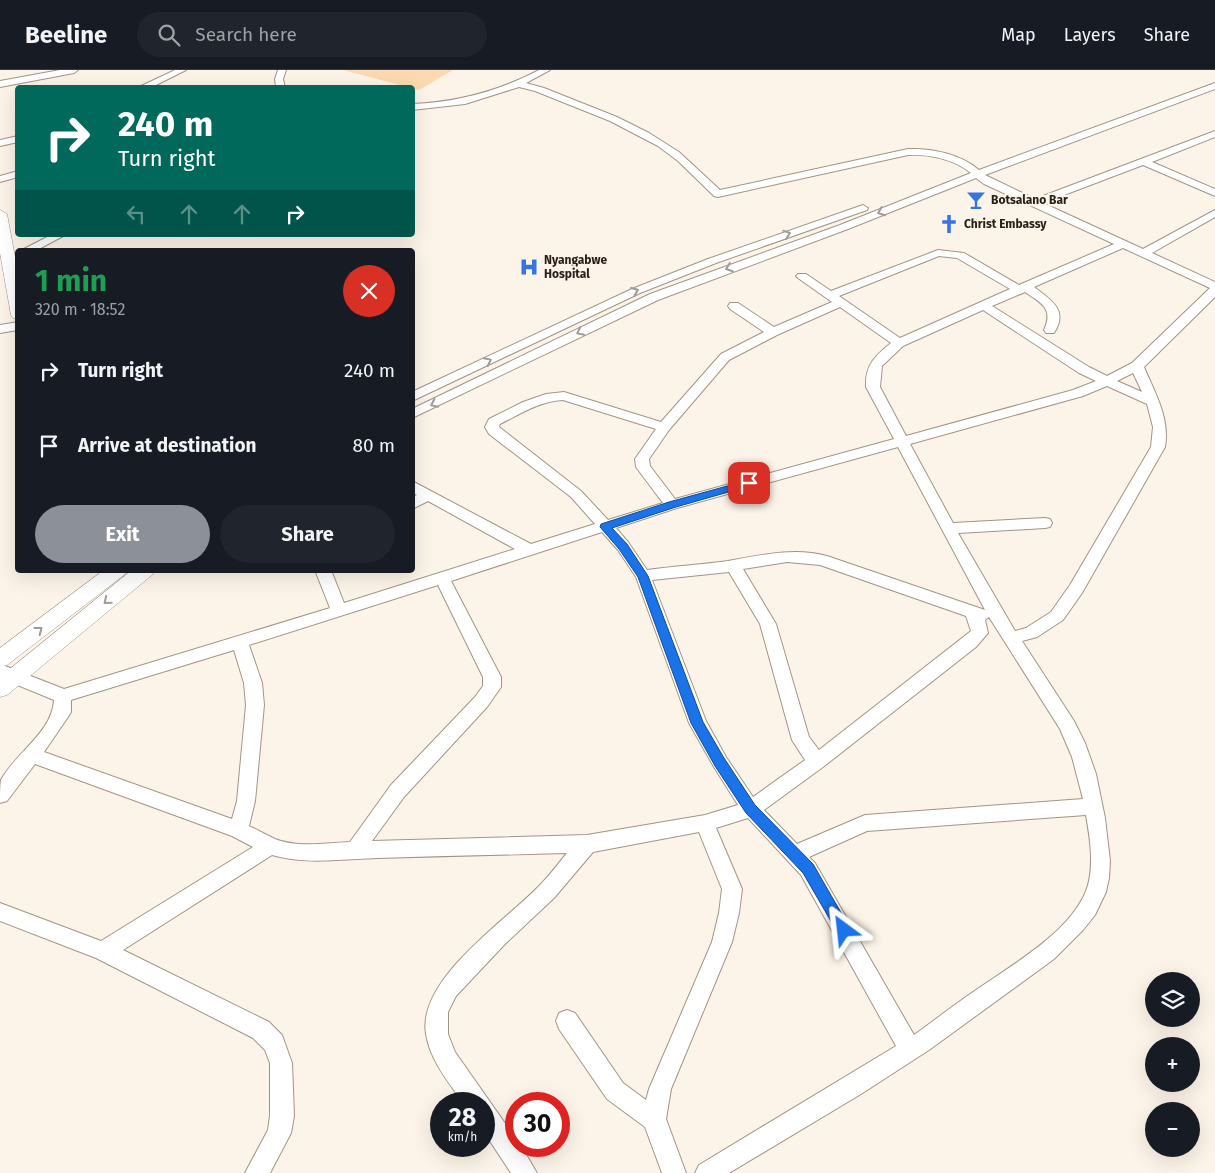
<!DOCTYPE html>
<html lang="en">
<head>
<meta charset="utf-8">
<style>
	:root { --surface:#171b24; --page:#20242c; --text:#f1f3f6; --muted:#9ea1a6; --line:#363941; --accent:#8c9099 }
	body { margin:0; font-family:"Fira Sans",sans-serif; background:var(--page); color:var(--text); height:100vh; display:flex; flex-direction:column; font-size:19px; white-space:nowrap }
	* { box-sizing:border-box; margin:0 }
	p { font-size:16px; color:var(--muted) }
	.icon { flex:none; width:28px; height:28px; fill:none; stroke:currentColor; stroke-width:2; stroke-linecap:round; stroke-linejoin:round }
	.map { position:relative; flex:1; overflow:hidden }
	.panel { position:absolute; left:15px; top:178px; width:400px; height:325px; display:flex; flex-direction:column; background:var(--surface); border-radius:5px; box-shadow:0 5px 20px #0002 }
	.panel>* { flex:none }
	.hud { position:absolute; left:15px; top:15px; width:400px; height:152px; border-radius:5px; box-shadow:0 5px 20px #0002; background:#00695c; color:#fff; overflow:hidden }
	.fabs { position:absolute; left:1145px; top:902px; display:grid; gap:10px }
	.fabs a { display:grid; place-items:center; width:55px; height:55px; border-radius:50%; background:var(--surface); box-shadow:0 5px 20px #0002; font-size:25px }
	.speed { position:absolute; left:430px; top:1022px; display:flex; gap:10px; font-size:25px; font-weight:700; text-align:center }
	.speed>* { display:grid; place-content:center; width:65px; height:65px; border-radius:50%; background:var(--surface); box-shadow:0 5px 20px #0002; line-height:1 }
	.speed small { font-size:12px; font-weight:400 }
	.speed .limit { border:8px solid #d22; background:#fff; color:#111 }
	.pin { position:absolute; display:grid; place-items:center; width:42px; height:42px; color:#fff; margin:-21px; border-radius:10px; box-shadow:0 2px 8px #0006 }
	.me { position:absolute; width:55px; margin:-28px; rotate:330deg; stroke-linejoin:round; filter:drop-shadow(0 0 4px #0008) }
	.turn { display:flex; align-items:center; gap:18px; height:105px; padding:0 20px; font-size:22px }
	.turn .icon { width:65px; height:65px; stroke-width:2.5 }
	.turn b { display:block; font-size:35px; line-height:42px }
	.lanes { display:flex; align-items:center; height:48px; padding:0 20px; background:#0003; justify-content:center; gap:25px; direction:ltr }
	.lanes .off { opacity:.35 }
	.round { display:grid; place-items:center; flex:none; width:52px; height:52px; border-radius:26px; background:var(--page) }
	.summary { display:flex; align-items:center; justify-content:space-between; height:85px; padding:0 20px }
	h1 { font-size:30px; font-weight:700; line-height:38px; color:#1e9e55 }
	.action { display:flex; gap:10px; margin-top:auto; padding:10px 20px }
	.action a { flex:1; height:58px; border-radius:30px; background:var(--accent); color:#fff; font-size:20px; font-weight:700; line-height:58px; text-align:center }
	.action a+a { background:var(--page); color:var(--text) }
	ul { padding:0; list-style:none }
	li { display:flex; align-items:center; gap:15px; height:75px; padding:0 20px }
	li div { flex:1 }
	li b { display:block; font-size:19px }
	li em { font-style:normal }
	header { display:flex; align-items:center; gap:30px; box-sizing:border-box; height:70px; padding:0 25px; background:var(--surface); border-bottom:1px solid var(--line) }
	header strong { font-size:24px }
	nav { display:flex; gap:28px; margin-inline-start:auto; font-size:18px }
	.search { width:350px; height:45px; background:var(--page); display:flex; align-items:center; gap:12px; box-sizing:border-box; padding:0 18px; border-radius:28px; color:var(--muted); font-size:19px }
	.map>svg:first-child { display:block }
	.green { fill:#fcd9b0 }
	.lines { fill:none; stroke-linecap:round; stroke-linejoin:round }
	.minor-casing { stroke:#a29484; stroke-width:2 }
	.major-casing { stroke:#a29484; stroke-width:1 }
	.minor { fill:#fff; fill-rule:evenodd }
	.major { fill:#fff; fill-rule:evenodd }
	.oneway { stroke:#9d9b98 }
	.route { fill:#1a73e8; stroke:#114b97 }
	.labels { text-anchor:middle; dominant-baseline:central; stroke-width:4.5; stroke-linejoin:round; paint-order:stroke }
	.far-poi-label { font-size:12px; font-weight:bold; fill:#252019; stroke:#fdf4e9; text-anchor:start }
</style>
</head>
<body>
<header>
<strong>Beeline</strong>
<div class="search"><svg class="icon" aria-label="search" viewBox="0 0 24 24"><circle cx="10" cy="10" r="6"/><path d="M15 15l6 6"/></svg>Search here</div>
<nav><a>Map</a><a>Layers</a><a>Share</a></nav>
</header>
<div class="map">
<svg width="1215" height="1103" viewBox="0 0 1215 1103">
	<rect width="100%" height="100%" fill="#fdf4e9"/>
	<path class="green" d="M343,0H453L419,20Z"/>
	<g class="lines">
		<g class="minor-casing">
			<path id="minor" d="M60,0H78L74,3L0,17V11Z
				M175,0H186L150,18H137Z
				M278,0H286L283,9L285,18H276L275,9Z
				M539,0H550L526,13L544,18L617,47L649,63L679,82L720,120L908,79C932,78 961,84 979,100L1215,13V19L985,105L1035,129L1215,61V67L1152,92L1215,119V126L1143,95L1043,133L1143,179L1215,140V147L1152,183L1215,212V227L1144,297C1155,323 1170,348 1165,377L1082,523L1063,550L1037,567L1022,571L1074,651L1085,673L1096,704L1105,748L1110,791L1109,808L1106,822L1095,845L1083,860L1054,889L929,980L861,1024L729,1103H695L699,1095L896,976L801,805L748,748L716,758L742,819L739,843L732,872L671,1019L666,1049L686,1103H662L645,1057L607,1029L559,959L556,951L559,943L567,940L575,943L623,1013L646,1030L649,1019L712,872L719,843L722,819L699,762L593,782L554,828L505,874L456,926L448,942V964L455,982L516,1069V1076H521L537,1103H511L484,1062V1034H464C449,1013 430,990 426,964C417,909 506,851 540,815C550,805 558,794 567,783C504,785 441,786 378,788C342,789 307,795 272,785L123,880L269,952L282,965L292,993L294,1046L291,1063L270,1103H245L268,1060L270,1046V993L265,980L253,968L96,888L0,851V833L101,871L253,777L232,766L35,694L7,731L0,733C0,726 0,715 1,710C16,682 52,663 54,630L0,608V594L64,619L330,538L315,500H331L344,533L515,479L428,431L412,439V427L417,425L412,422V411L531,474L595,454L571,427L489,364L485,357L489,349L523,332L546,324L564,322L661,352L721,284L764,262L730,239L728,236L730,233H738L774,257L832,232L798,208L796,206L798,204H806L831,221L938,180L964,183L1019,215L1114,174L984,114L976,108L848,159L658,230L412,348V339L650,224L840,155L971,103C954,89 929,84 908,85L718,127L714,126L678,91L658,76L610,51L535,21L519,17L465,34L412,40V34C458,32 499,21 539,0ZM1123,178L1210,218L1132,293L1107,306L1089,297L992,236L1025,222C1041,233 1054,238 1044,260L1046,263H1054C1069,240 1051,230 1034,217ZM939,186L957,188L1010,219L900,268L839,226ZM840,237L891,273C875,286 865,295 866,317L894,369L675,429L650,396L649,389L669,360L729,290L777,265ZM983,240L1079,303L1096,311L1073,320L906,366L880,317L882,296L903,276ZM1133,303L1134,305L1142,322L1117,311ZM1107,316L1147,334L1153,357L1151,377L1070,515L1051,542L1026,558L1015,561L958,463L1045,458L1050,457L1052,453L1050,449L1045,448L953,453L910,374L1083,326ZM563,330L656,359L635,389L636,397L663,433L608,450L581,421L499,357L500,354C520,344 540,331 563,330ZM898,377L985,540L827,486C795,477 761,485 728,491C701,495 674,496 647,500L628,472L616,458L677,438ZM602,462L618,480L636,507L689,653L714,697L738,735L705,745L587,765L372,771L404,727L487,637L501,617V607L451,511ZM787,492L820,495L966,546L971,561L819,680L809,667L776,554L743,499ZM729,502L760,554L792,670L805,690L753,727L726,687L706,651L652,510ZM438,515L483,607V616L475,627L391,715L350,772C326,773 298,778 275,769C266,765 258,760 249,756L255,731L264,635L262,613L249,575ZM989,547L1060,659L1072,687L1083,729L865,745L797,774L764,740L823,697L976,577L988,563L985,550ZM234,580L244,613L246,635L237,731L232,749L44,682L68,647L71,642V630ZM1086,745C1090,768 1095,798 1086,821C1069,863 1012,895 976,920C955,934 935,950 914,965L815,793L809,787L867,761Z
				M18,66V72L0,76V70Z
				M18,101V107L0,112V106Z
				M863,135L868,138L867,140L716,193L640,223L412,331V322L632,219L708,189Z
				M51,165H65L37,180H22Z
				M18,252V260L0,263V255Z"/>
		</g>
		<g class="major-casing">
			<path id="major" d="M0,140L7,144L18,203V249L13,248L11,245L0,183Z
				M104,500H127L124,505L7,595L0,597V578Z
				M132,500H155L152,505L7,625L0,627V607Z"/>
		</g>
		<use href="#minor" class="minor"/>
		<use href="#major" class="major"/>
	</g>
	<defs><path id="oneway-chevron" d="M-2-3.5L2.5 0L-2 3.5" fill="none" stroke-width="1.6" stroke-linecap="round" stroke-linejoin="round" transform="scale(1.25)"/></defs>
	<g class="oneway">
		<use href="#oneway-chevron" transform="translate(881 142) rotate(159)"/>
		<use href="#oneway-chevron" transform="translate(787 164) rotate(-19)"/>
		<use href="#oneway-chevron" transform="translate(729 198) rotate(160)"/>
		<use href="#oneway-chevron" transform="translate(635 221) rotate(-23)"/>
		<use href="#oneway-chevron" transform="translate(580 262) rotate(154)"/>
		<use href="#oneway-chevron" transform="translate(488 291) rotate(-26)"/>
		<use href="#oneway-chevron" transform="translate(434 334) rotate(154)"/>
		<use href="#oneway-chevron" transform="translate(107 531) rotate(141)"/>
		<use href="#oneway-chevron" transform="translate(39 560) rotate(-37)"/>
	</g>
	<path class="route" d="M749,410L753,411V415L676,437L612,458L627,474L648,506L703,652L724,688L755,735L813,794L851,860L849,865L844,867L839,865L803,803L746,743L715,696L691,653L638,507L619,479L600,457L601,454L669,432Z"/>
	<defs>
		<g id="bar-bare" transform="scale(1.5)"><path d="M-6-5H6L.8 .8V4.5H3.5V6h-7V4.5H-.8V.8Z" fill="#3774e3" stroke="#fdf4e9" stroke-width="2.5" paint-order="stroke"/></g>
		<g id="church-bare" transform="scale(1.5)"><path d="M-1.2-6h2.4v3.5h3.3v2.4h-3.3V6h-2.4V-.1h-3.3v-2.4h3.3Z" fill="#3774e3" stroke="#fdf4e9" stroke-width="2.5" paint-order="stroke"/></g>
		<g id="hospital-bare" transform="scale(1.5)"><path d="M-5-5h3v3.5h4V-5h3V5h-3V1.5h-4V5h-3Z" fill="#3774e3" stroke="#fdf4e9" stroke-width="2.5" paint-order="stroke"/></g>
	</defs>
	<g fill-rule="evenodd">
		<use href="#bar-bare" x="976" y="130"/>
		<use href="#church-bare" x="949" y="154"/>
		<use href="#hospital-bare" x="529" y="197"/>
	</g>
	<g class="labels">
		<g class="far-poi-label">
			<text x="991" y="130">Botsalano Bar</text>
			<text x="964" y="154">Christ Embassy</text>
			<text x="544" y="190">Nyangabwe<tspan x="544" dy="14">Hospital</tspan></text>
		</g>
	</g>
</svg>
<div class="fabs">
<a><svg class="icon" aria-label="layers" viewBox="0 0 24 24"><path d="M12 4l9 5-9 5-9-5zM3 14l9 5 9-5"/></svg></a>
<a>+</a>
<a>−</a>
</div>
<div class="speed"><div>28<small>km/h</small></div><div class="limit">30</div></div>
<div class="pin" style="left:749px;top:413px;background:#d93025"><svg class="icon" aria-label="arrive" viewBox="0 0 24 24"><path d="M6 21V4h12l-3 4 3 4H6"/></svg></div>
<svg class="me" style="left:844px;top:860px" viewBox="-20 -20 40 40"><path d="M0-17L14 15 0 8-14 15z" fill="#1a73e8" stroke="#fff" stroke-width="4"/></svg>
<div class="hud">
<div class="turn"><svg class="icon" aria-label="right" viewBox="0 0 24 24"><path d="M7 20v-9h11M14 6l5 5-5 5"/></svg><div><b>240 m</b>Turn right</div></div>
<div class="lanes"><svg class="icon off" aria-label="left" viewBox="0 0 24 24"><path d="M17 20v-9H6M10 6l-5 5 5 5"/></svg><svg class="icon off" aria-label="ahead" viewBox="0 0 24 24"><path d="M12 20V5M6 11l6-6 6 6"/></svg><svg class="icon off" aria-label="ahead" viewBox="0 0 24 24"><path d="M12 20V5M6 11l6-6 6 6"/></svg><svg class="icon" aria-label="right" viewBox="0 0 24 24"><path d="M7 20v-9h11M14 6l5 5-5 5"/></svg></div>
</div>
<section class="panel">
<div class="summary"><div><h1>1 min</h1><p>320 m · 18:52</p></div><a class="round" style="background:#d93025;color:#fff"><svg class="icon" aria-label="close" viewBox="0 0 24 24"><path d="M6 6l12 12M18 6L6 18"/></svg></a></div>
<ul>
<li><svg class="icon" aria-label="right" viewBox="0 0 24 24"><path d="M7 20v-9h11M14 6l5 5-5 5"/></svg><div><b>Turn right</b></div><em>240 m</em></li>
<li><svg class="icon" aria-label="arrive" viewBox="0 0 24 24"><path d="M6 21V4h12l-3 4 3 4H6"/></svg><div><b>Arrive at destination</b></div><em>80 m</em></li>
</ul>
<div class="action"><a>Exit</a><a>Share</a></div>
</section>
</div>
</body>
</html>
